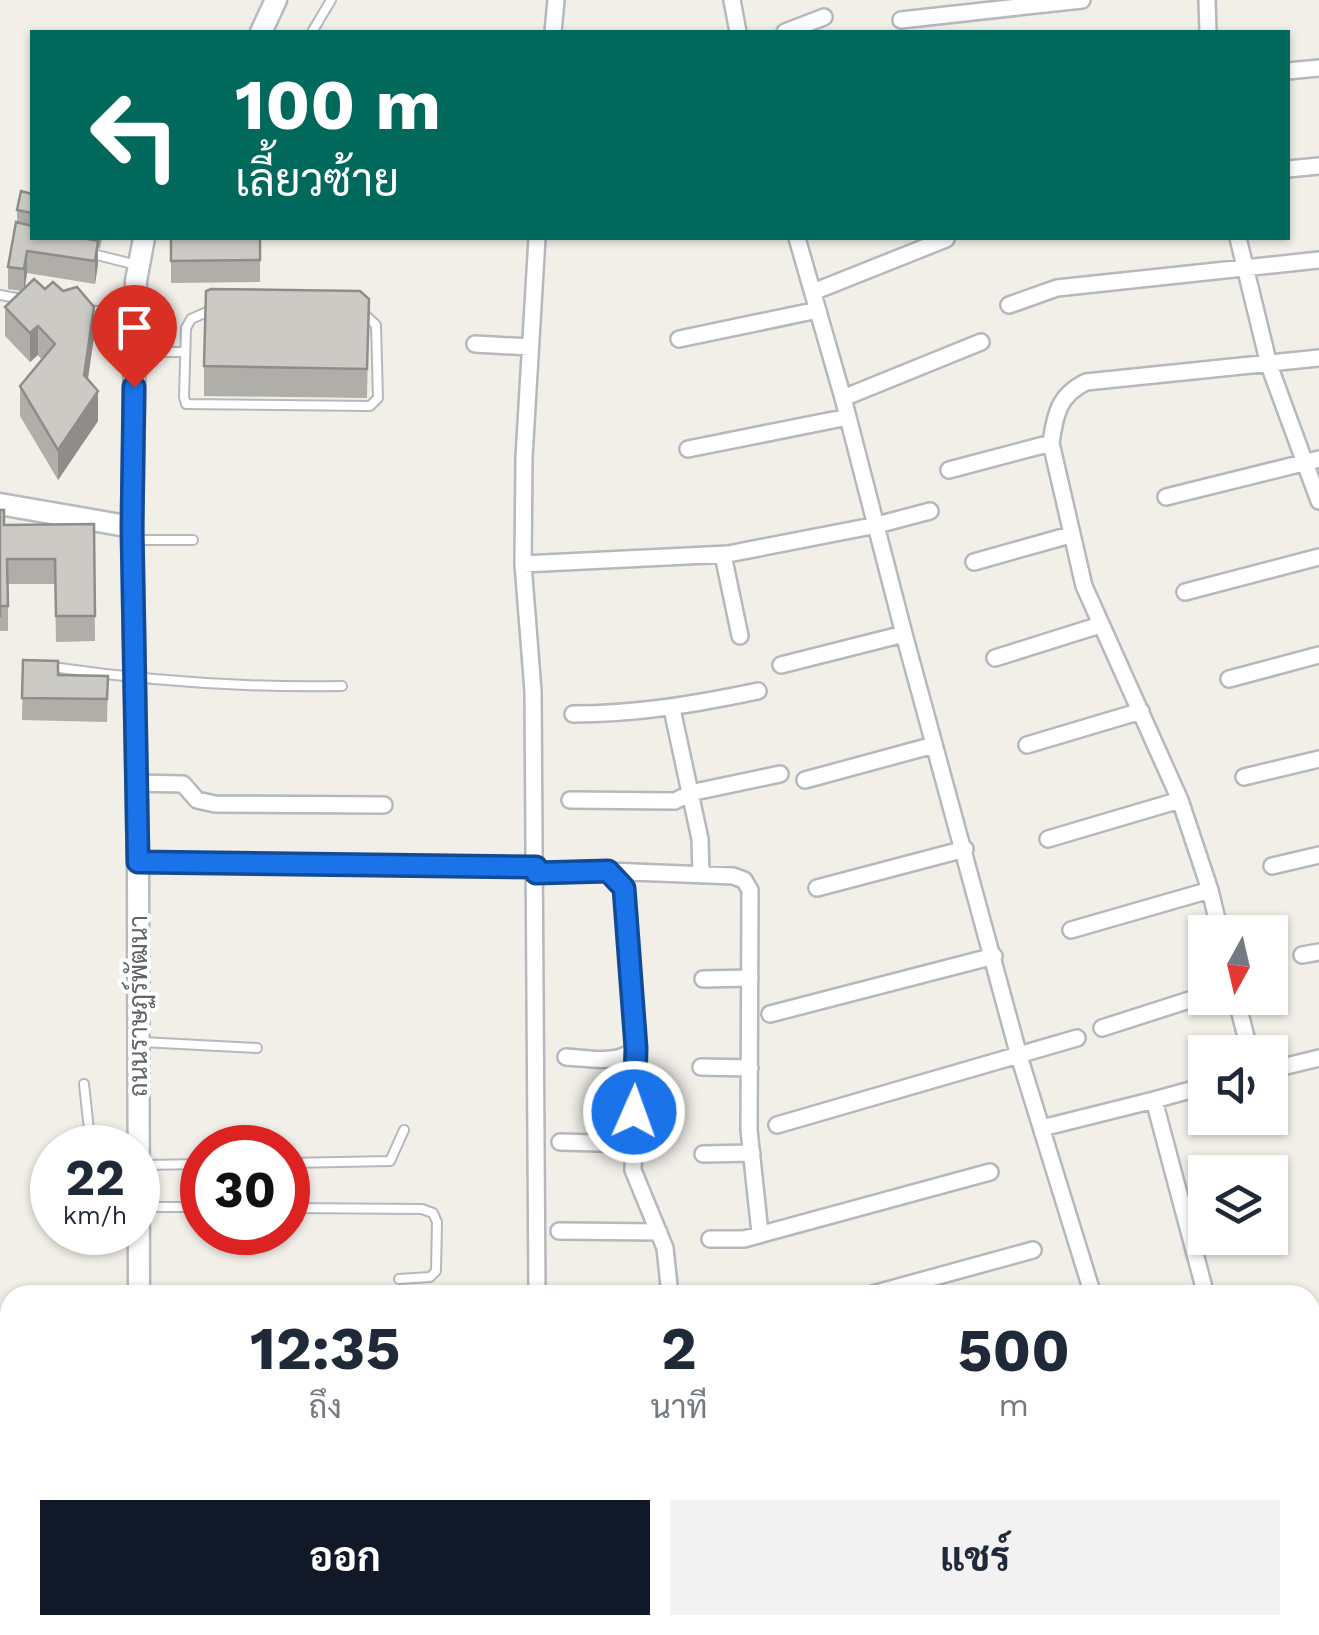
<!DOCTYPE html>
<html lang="th">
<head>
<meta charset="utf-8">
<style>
	:root { --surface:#fff; --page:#f2f2f3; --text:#1f2937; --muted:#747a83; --accent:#111827 }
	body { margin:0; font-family:"Work Sans",Sarabun,sans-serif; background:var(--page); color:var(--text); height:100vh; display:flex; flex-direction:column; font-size:38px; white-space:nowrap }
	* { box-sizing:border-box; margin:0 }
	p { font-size:32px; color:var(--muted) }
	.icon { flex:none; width:55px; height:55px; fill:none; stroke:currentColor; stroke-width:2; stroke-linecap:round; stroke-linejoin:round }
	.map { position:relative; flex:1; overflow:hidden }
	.panel { position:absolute; left:0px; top:1285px; width:1320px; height:350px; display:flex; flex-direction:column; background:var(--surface); border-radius:30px 30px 0 0; box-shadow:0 2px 8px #0004 }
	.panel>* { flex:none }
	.banner { position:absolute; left:30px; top:30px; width:1260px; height:210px; border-radius:0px; box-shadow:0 2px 8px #0004; background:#00695c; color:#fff; overflow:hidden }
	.needle { width:65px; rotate:188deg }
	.controls { position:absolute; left:1188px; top:915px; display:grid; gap:20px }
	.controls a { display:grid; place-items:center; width:100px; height:100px; border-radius:0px; background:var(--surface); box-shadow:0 2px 8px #0004; font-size:50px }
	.speed { position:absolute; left:30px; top:1125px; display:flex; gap:20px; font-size:50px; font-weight:700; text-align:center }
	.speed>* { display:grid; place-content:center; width:130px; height:130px; border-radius:50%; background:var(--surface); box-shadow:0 2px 8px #0004; line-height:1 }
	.speed small { font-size:25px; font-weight:400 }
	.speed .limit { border:15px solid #d22; background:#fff; color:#111 }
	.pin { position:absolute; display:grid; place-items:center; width:85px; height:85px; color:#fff; margin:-102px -42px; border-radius:50% 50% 50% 0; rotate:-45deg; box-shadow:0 0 10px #0007 }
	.pin .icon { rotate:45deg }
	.me { position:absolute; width:110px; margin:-55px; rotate:2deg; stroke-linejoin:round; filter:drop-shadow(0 0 8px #0008) }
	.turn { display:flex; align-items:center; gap:35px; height:210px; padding:0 40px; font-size:45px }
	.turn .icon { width:130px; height:130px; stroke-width:2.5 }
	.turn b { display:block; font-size:70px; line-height:85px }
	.eta { display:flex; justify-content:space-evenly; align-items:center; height:170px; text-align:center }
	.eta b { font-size:60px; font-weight:700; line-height:70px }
	.primary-button { display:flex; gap:20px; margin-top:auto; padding:20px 40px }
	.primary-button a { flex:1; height:115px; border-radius:0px; background:var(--accent); color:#fff; font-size:40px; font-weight:700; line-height:115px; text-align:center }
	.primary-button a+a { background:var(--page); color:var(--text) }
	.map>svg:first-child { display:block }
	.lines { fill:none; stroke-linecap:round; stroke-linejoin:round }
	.canal { stroke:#aadaff; stroke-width:18 }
	.river { stroke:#aadaff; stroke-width:28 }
	.lane-casing { stroke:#b5b8bc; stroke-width:12 }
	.street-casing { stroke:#b5b8bc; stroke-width:20 }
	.secondary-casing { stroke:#b6babf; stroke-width:25 }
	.lane { stroke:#fff; stroke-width:8 }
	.street { stroke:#fff; stroke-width:15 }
	.secondary { stroke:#fff; stroke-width:20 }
	.wall { fill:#afaea9 }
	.shaded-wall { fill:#8f8d8a }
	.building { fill:#cccac5; stroke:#8f8d8a; stroke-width:2.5 }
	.route-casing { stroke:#114b97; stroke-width:25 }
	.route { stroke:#1a73e8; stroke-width:18 }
	.labels { text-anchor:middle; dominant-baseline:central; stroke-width:8; stroke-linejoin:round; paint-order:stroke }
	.street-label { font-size:25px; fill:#5f6368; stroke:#fff }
</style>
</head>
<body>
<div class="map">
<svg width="1319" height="1635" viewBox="0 0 1319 1635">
	<rect width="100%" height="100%" fill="#f1efe8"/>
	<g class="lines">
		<path class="canal" d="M1259,1635L1265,1625"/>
		<path class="river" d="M0,1489L10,1491
			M1310,1544L1319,1534
			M362,1625L380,1635
			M1203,1635L1217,1625"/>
		<g class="lane-casing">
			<path id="lane" d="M312,32L331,0
				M93,254L137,265
				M0,295L22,299
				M85,309L135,318
				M209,311L363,313L376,325L378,398L370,406L186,404L184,397L186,328L191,319Z
				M138,352H184
				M133,540H193
				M52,667C149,681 244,688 342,686
				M142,1042L257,1048
				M84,1084L91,1148
				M288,1163L390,1161L404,1130
				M142,1165L202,1164
				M142,1207H202
				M288,1208L422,1209L433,1213L437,1222L436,1271L430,1277L399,1279"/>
		</g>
		<g class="street-casing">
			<path id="street" d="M732,0L738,32
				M1207,0L1208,32
				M901,20L1082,0
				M553,32L556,0
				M785,32L824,17
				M1288,71L1319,68
				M1288,169L1319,166
				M797,238L843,398L904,634L1019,1056L1093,1295
				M1238,238L1269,365L1319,501
				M813,292L946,239
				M1009,305L1057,288L1319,260
				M679,339L818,310
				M475,344L530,347
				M843,398L981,342
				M688,449L848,417
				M949,470L1051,443
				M1166,497L1319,459
				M723,555L740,636
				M974,562L1070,535
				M523,564L728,554L877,525L930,511
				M1185,592L1319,557
				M995,658L1100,625
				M781,665L904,634
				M1229,679L1319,655
				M672,709L700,839L701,875
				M573,714C637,714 696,704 758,691
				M1027,745L1141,711
				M1244,777L1319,759
				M805,780L934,745
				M135,783L183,784L197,800L215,804L384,805
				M570,800L675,801L690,793L780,774
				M1048,839L1180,800
				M138,862L536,867
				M1272,866L1319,855
				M608,871L733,876L744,880L750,890L749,1130L760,1233
				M536,873L608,871L624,888L637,1047C620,1066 589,1058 566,1057
				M817,888L965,849
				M1071,930L1210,890
				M1220,932L1210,890L1180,800L1084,586L1051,443C1055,414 1059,395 1086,382L1319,358
				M1302,955L1319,952
				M703,979L750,978
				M1236,998L1250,1052
				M770,1014L994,956
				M1102,1028L1205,995
				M637,1047L633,1170L665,1248L670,1295
				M701,1067L750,1068
				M1270,1070L1319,1058
				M1205,1086L1154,1100L1206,1295
				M777,1125L1077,1038
				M1042,1128L1154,1100
				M560,1142L633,1144
				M703,1154L752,1153
				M559,1231L659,1232
				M710,1239H744L990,1172
				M537,1295L533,691L523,564L524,457L537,238
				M869,1295L1033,1250
				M0,1524L10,1526
				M0,1625L23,1635
				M585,1625L587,1635
				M659,1635L660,1625"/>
		</g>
		<g class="secondary-casing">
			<path id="secondary" d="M261,32L276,0
				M0,504L132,527
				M139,1295L138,862L132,527L136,281L144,238
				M97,1635L101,1625"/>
		</g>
		<use href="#lane" class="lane"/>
		<use href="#street" class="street"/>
		<use href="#secondary" class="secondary"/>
	</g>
	<path class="wall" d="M32,194V238H102L100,249L98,248V264L95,284L27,273L25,288L94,337L88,379L98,421L58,480L20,416V386L42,360L38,355L30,362L5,336V307L22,291L8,289V267L17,222V210Z
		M171,238H260V282L171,283Z
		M369,299L367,398L204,396V366Z
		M0,510L4,525L94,524L95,641L56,642L55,584H8V631H0Z
		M23,660L58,675L108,676L107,722L22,720Z"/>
	<path class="shaded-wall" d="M98,241V264L95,284V261Z
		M27,251V273L24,292V269Z
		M94,307V337L84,404V375Z
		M38,326V355L30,362V333Z
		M98,391V421L58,480V450Z"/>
	<path class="building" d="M21,191L32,194V213L17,210Z
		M16,222L32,226V238H82L98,241L95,261L27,251L24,269L8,267Z
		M171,238H260V260L171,261Z
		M34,279L45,289L53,282L63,291L77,287L94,307L84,375L98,391L58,450L20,386L55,344L38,326L30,333L5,307Z
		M211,289L360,291L369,299L367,369L204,366L206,291Z
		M0,510H4V525L94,524L95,616H56L55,559H7L8,606H0V617Z
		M23,660L58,661V675L108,676L107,699L22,698Z"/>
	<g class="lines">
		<g class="route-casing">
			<path id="route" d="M134,387L132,528L138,862L536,867V873L608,871L624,888L636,1048L634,1112"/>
		</g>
		<use href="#route" class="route"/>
	</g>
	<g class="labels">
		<g class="street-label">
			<text transform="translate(138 1006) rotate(-90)">ถนนราษฏร์พัฒนา</text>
		</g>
	</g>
</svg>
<div class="controls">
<a><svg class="needle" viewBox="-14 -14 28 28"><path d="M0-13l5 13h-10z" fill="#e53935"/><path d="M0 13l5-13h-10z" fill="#747a83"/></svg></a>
<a><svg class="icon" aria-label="sound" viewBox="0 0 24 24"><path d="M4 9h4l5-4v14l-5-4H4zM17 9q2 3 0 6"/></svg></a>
<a><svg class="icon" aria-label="layers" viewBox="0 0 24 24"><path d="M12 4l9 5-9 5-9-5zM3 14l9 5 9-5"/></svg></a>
</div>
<div class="speed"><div>22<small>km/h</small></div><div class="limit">30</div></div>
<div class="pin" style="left:134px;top:387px;background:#d93025"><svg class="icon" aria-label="arrive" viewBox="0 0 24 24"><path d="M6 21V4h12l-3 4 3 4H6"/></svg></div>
<svg class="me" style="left:634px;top:1112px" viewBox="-20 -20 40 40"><circle r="17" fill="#1a73e8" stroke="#fff" stroke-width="3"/><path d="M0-11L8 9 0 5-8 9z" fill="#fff"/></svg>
<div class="banner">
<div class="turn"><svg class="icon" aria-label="left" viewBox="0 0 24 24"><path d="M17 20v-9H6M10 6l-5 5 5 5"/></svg><div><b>100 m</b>เลี้ยวซ้าย</div></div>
</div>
<section class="panel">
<div class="eta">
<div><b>12:35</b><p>ถึง</p></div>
<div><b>2</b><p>นาที</p></div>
<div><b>500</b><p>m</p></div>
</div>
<div class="primary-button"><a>ออก</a><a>แชร์</a></div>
</section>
</div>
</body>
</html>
